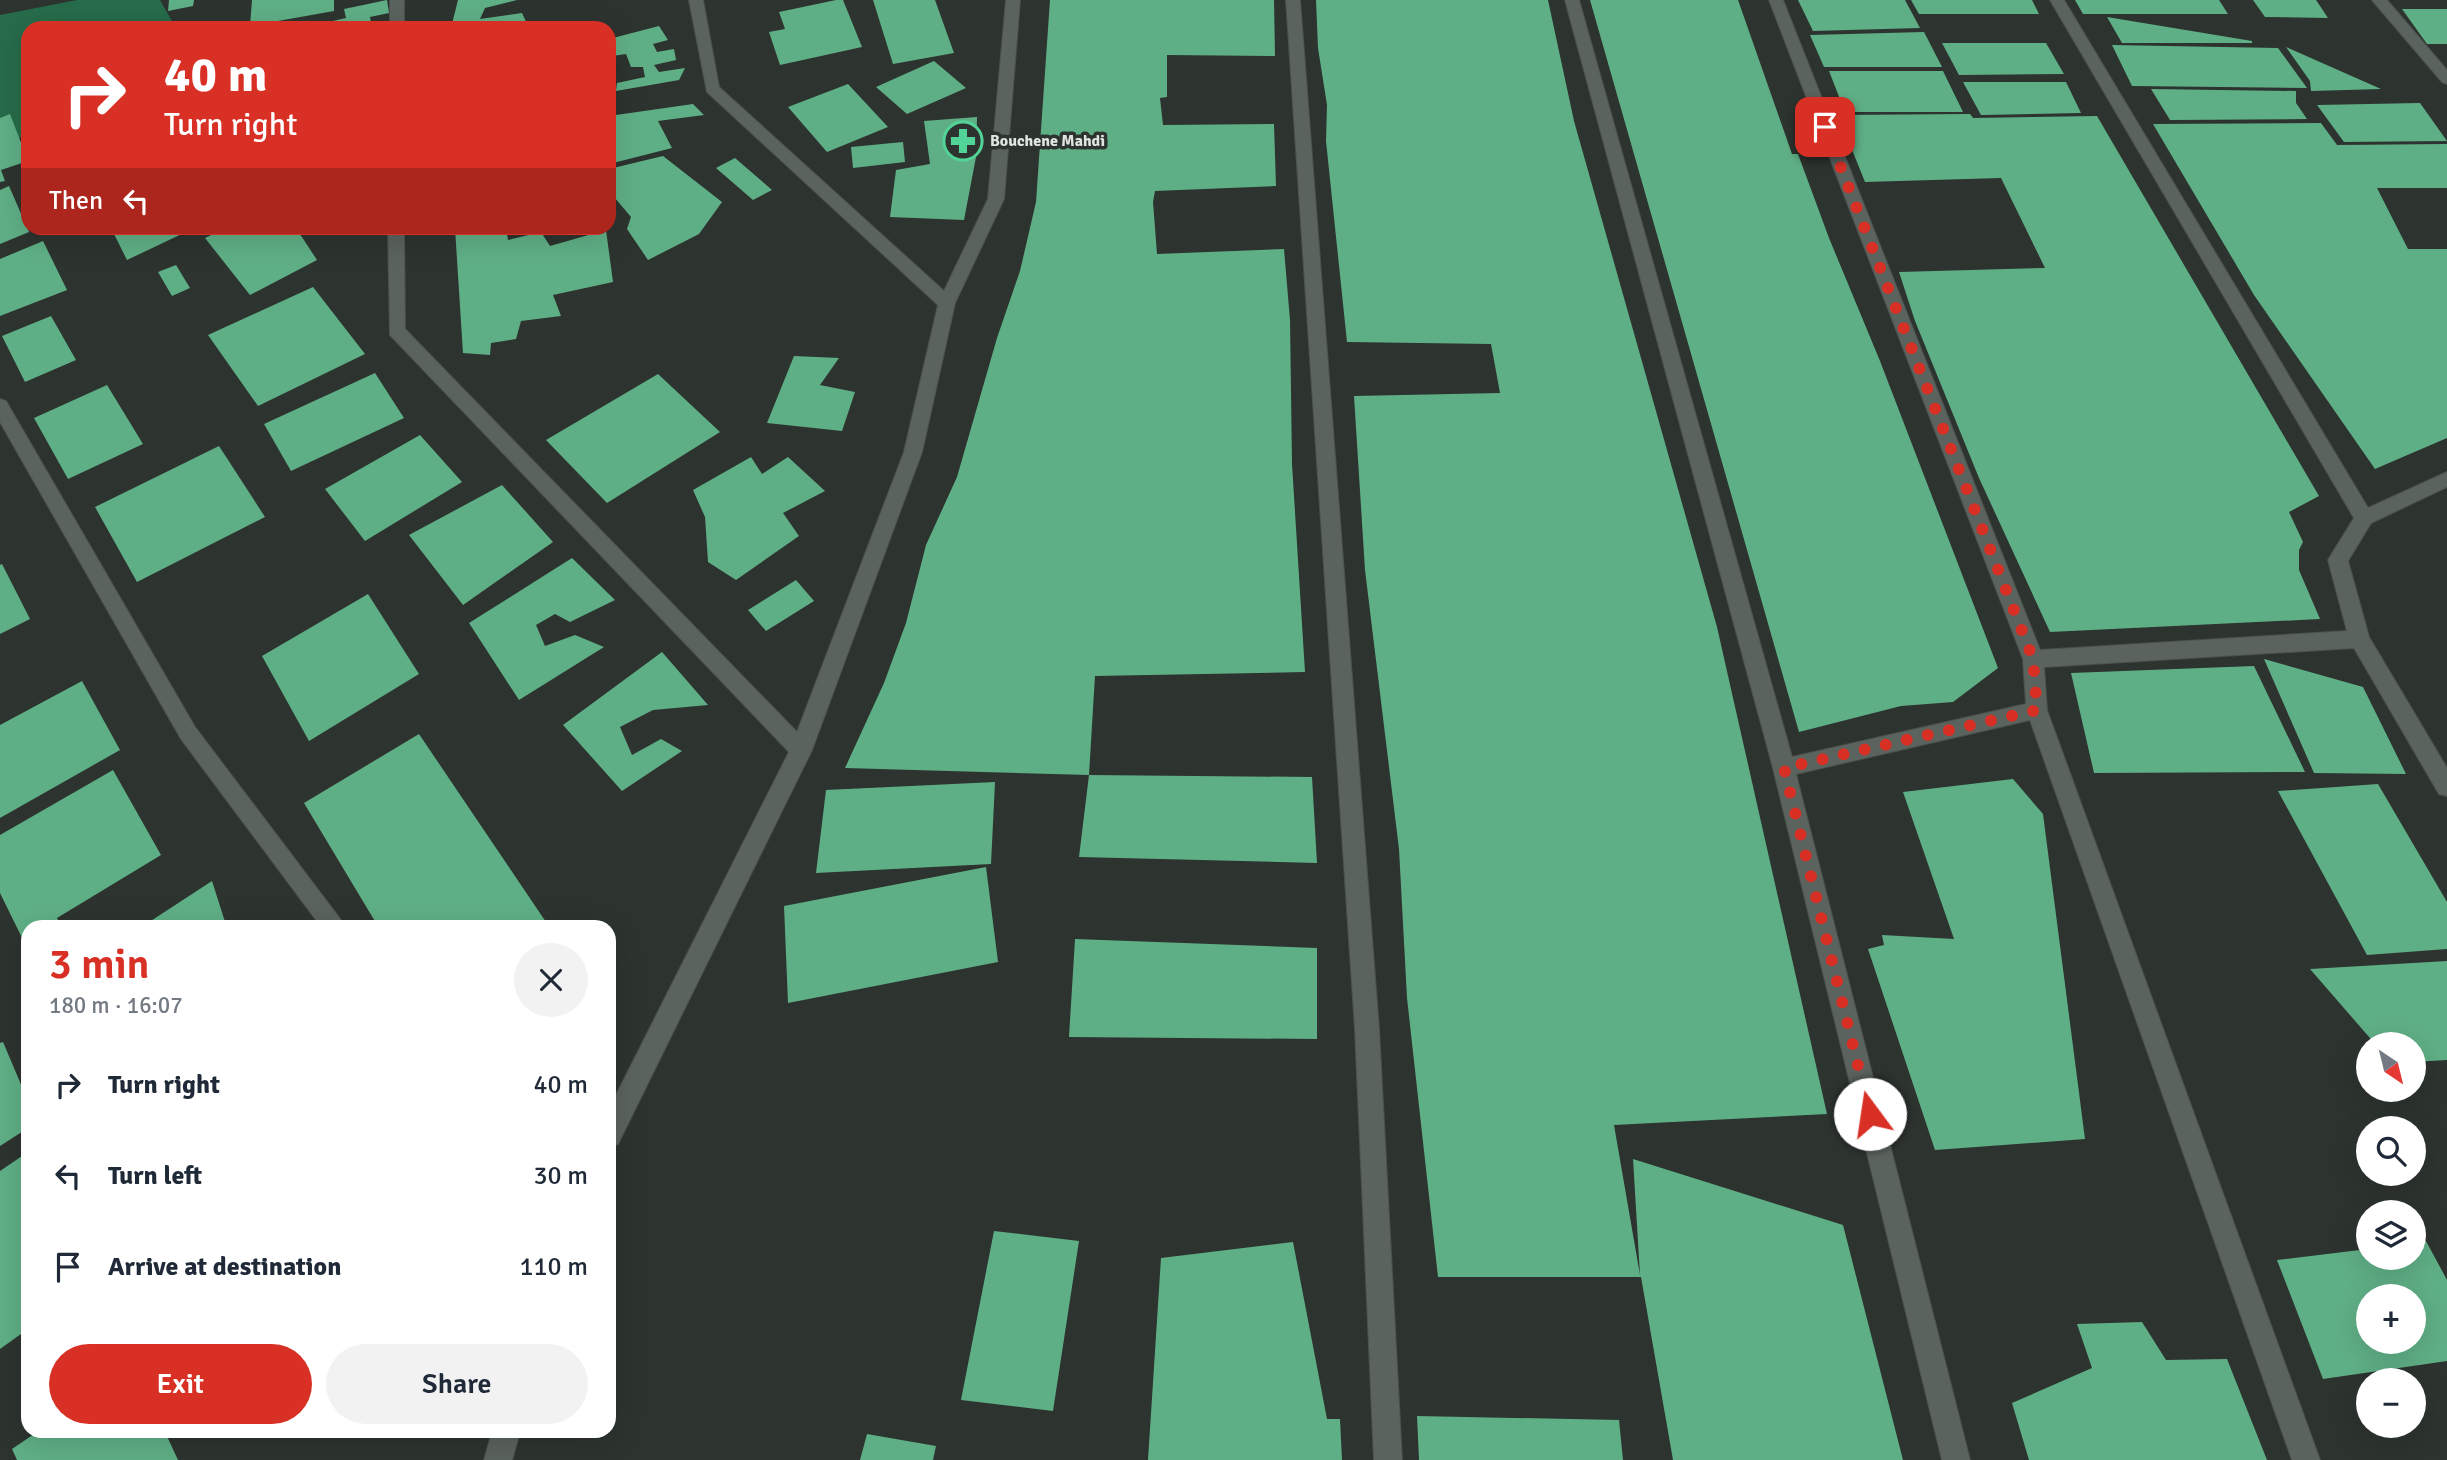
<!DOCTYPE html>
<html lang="en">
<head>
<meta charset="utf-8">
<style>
	:root { --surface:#fff; --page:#f2f2f3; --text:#1f2937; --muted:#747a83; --accent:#d93025 }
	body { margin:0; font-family:Signika,sans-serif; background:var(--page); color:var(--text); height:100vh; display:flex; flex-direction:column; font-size:26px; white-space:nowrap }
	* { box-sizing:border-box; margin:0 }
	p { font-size:23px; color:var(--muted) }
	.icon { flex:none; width:38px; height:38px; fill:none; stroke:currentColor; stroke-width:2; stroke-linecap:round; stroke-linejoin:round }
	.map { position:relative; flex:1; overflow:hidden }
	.details { position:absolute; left:21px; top:920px; width:595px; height:518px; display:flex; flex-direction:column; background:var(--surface); border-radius:21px; box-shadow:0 7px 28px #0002 }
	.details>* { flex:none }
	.guide { position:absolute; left:21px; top:21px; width:595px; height:214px; border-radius:21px; box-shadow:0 7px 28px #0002; background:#d93025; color:#fff; overflow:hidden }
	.needle { width:46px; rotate:145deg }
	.buttons { position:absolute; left:2356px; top:1032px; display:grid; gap:14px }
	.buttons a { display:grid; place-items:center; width:70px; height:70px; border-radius:50%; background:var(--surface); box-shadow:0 7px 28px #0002; font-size:35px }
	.pin { position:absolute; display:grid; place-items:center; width:60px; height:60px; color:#fff; margin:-30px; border-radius:14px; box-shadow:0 4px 10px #0006 }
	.me { position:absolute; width:77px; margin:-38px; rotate:346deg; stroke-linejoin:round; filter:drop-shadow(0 0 5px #0008) }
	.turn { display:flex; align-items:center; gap:24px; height:147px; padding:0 28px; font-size:32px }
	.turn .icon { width:91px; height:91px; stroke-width:2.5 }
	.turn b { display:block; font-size:49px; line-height:60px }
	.then { display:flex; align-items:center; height:66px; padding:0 28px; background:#0003; gap:14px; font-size:26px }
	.round { display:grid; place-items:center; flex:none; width:74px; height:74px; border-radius:37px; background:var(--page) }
	.summary { display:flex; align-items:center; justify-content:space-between; height:119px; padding:0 28px }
	h1 { font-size:42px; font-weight:600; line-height:52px; color:var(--accent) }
	.cta { display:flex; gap:14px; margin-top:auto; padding:14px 28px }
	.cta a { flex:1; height:80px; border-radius:42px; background:var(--accent); color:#fff; font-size:28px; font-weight:600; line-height:80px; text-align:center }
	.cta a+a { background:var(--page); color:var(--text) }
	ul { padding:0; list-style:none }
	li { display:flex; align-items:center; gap:21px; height:91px; padding:0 28px }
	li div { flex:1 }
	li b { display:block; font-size:26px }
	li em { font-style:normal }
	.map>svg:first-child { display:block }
	.green { fill:#266b4a }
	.building { fill:#5faf86; fill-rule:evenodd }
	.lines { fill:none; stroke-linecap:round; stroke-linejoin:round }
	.minor-casing { stroke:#4a504c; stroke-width:2 }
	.minor { fill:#5b635e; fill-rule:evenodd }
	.route { stroke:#d93025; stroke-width:12; stroke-dasharray:0 21.6 }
	.labels { text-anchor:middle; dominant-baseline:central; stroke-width:7; stroke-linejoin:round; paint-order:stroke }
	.far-poi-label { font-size:16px; font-weight:bold; fill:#e1e5e2; stroke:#2d332f; text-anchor:start }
</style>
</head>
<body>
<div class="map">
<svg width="2447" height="1460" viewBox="0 0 2447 1460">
	<rect width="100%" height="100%" fill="#2d332f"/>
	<path class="green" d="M77,0H160L176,28H28V133L0,150V15Z"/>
	<path class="building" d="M169,0H194L193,6L168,11Z
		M252,0H334V11L250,26Z
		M387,0L389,13L370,17L372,28H315V25L346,18L344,9Z
		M458,0H517L485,8L480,19L522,13L528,26L451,28Z
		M836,0H843L862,47L780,65L769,32L785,29L779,12Z
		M873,0H935L954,53L893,64Z
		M1050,0H1274L1275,56L1167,55V97L1160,98L1163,125L1274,124L1276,186L1155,191L1153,202L1157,254L1284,249L1290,320L1292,464L1305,672L1095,676L1089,775L1312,777L1317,863L1079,857L1089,775L845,768L884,683L906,623L926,545L957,477L997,338L1020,271L1036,202Z
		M1316,0H1548L1574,121L1717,627L1827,1114L1614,1125L1640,1275L1633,1159L1843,1225L1903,1460H1673L1641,1277H1438L1407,998L1399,849L1365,570L1354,396L1500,393L1491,344L1347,342L1326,141L1327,105L1318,48Z
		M1590,0H1738L1792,154H1798L1829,238L1880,361L1998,668L1953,702L1901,706L1799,732Z
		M1798,0H1905L1920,28L1813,31Z
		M1911,0H2032L2039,14H1919Z
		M2075,0H2219L2228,14H2083Z
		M2253,0H2316L2328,18L2265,17Z
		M2402,9H2447V44H2427Z
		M2107,17L2252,41V43H2122Z
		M659,26L668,40L653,44L657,52L674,49L676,60L654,65L659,72L685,68L679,80L616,91L617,83L645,77L643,67H631L626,54L612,56L609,39Z
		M1924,32L1942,67H1824L1810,35Z
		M1942,43H2046L2064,74L1959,75Z
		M2112,45L2278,48L2307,88L2132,86Z
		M2286,47L2381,89L2311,91L2310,81Z
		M934,61L966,88L907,114L876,87Z
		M1829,71H1943L1963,112H1845Z
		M1963,82H2066L2081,113L1981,115Z
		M848,84L888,127L827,152L788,107Z
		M2151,89L2296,91V103L2307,119L2170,120Z
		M2420,103L2447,141L2344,142L2317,105Z
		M693,104L704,115L658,121L672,148L609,164V116Z
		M10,114L28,161L1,170L5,181L0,182V118Z
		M1970,114L1973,118L2097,116L2319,496L2289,512L2303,542L2299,550V570L2320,619L2050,632L1979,478L1915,321L1899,272L2045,268L2001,178L1865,182L1838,115Z
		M977,117L976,157L964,220L890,217L896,170L930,164L924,121Z
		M2321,123L2337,145L2447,144V188H2377L2408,249H2447V438L2375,469L2254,295L2153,124Z
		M903,142L905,162L853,168L851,147Z
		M663,156L722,202L699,234L648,260L627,229L631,217L609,191V169Z
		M735,158L772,190L753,200L716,168Z
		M9,186L29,232L0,244V190Z
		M111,228H182L186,232L127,260Z
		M226,228H296L317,260L250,295L205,238Z
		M455,228H506L508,240L541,232L550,246L606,230L613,282L553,295L561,316L521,321L516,339L491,343L490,355L463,353Z
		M43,241L67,290L0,316V259Z
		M176,265L190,288L172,296L158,272Z
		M313,287L365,354L258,406L208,335Z
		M51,316L76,360L25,382L2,336Z
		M794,356L839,358L820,385L855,392L842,431L767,423Z
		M375,373L404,418L291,471L264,424Z
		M658,374L720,432L607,503L546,440Z
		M107,385L143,444L68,479L34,418Z
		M420,435L462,482L365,541L325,489Z
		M219,446L265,517L137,582L95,507Z
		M751,457L762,474L788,457L825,491L783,513L799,536L736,580L708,562L705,517L693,490Z
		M502,485L553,542L463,605L409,535Z
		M572,558L615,600L570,622L555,614L536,625L545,646L575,635L604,647L519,700L469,623Z
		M2,564L30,619L0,634V565Z
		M796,580L814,601L766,631L748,610Z
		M368,594L419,674L309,741L262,656Z
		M662,652L708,705L653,710L620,727L632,755L661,739L682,751L622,791L563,725Z
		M2264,659L2363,687L2406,774L2314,773Z
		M2254,666L2305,772L2094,773L2071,673Z
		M82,681L120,750L0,818V725Z
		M419,734L550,928H379L304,803Z
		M113,770L161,855L57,918L62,928H28V950L0,893V835Z
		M2013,779L2043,814L2085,1139L1935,1150L1868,949L1884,945L1882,935L1954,939L1903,792Z
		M995,782L991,864L816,873L826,790Z
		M2378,784L2447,902V949L2367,955L2278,791Z
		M986,867L998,962L788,1003L784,906Z
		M212,881L227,928H140Z
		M1075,939L1317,948V1039L1069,1037Z
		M2447,961V1060L2413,1062V1045H2376L2310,969Z
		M3,1042L28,1101V1128L0,1146V1043Z
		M28,1152V1329L0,1349V1171Z
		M994,1231L1079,1241L1053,1411L961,1400Z
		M2426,1241L2447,1280V1361L2323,1379L2277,1260L2368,1249V1258H2413V1243ZM2368,1297H2413V1342H2368Z
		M1293,1242L1327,1419H1340L1342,1460H1148L1161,1258Z
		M2142,1322L2166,1360L2227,1359L2267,1460H2029L2012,1403L2092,1368L2077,1324Z
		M1417,1416L1619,1420L1623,1460H1419Z
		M37,1432H165L178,1460H17L12,1449Z
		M867,1434L936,1446L933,1460H860Z"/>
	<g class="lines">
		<g class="minor-casing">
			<path id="minor" d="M390,0H404V28H390Z
				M689,0H703L719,87L944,291L988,199L1006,0H1020L1004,199L955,303L922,452L812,750L618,1144L609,1147V1109L789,752L390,335L388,228H404L405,329L797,732L904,452L938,305L707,92Z
				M1286,0H1300L1379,1029L1402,1460H1374L1355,1029Z
				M1565,0H1579L1792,757L2026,704L2023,659L1769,0H1783L2040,650L2347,631L2328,560L2354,518L2050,0H2064L2368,508L2447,472V487L2371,523L2348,561L2369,637L2447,768V796L2439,794L2354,648L2044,667L2047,710L2320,1460H2292L2030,720L1796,774L1970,1460H1942L1773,768Z
				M2372,0H2387L2447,70V84L2442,82Z
				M0,399L6,401L195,727L347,928H322L181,739L0,422Z
				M492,1432H520L512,1460H484Z"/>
		</g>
		<use href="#minor" class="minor"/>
	</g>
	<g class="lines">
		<path class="route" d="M1825,127L2033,659L2037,710L1784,768L1870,1114"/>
	</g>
	<defs>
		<g id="pharmacy-ring" transform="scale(2.0125)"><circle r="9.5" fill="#2d332f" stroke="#52d397" stroke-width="1.5"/><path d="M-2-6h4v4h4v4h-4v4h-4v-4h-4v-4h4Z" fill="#52d397"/></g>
	</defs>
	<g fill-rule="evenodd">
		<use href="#pharmacy-ring" x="963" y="141"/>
	</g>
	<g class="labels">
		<g class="far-poi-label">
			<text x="990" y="141">Bouchene Mahdi</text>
		</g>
	</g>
</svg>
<div class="buttons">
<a><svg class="needle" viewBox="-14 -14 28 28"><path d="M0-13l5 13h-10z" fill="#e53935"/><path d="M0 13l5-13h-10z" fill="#747a83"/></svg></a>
<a><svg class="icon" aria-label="search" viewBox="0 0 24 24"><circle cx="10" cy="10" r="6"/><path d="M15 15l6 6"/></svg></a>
<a><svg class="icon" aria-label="layers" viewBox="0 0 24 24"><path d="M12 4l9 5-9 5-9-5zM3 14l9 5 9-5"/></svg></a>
<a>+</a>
<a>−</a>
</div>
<div class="pin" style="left:1825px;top:127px;background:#d93025"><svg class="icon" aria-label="arrive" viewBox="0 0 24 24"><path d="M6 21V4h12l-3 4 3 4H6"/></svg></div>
<svg class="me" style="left:1870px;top:1114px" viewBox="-20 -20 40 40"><circle r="19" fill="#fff"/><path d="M0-13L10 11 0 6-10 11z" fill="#d93025"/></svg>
<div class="guide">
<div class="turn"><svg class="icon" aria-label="right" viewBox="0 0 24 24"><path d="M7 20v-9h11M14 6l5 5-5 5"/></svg><div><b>40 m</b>Turn right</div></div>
<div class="then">Then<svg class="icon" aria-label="left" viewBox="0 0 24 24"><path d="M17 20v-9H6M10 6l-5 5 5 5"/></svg></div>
</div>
<section class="details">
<div class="summary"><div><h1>3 min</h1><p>180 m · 16:07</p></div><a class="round"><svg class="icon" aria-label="close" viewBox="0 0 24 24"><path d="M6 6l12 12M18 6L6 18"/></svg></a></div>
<ul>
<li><svg class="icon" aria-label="right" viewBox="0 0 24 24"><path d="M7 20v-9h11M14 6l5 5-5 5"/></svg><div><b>Turn right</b></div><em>40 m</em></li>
<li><svg class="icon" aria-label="left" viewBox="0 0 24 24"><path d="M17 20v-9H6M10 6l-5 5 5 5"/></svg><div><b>Turn left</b></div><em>30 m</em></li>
<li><svg class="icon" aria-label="arrive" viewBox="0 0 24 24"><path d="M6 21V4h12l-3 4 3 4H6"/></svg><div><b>Arrive at destination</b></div><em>110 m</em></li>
</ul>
<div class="cta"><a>Exit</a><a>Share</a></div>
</section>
</div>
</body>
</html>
